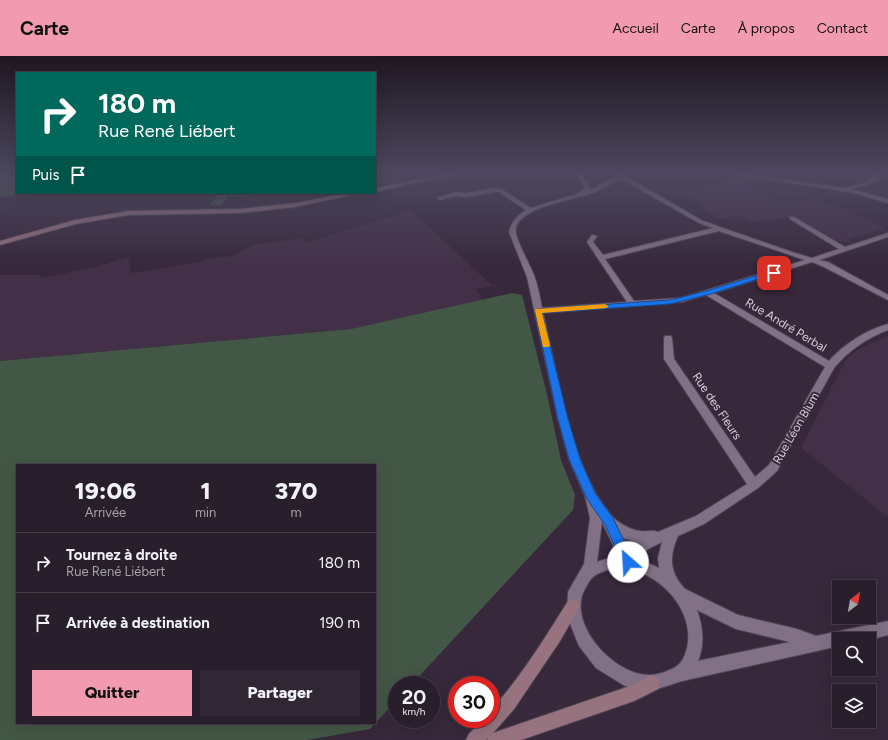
<!DOCTYPE html>
<html lang="fr">
<head>
<meta charset="utf-8">
<style>
	:root { --surface:#291e2c; --page:#312734; --text:#f1f3f6; --muted:#a5a2a9; --line:#453c48; --accent:#f29aaf }
	body { margin:0; font-family:Figtree,sans-serif; background:var(--page); color:var(--text); height:100vh; display:flex; flex-direction:column; font-size:15px; white-space:nowrap }
	* { box-sizing:border-box; margin:0 }
	p { font-size:13px; color:var(--muted) }
	.icon { flex:none; width:22px; height:22px; fill:none; stroke:currentColor; stroke-width:2; stroke-linecap:round; stroke-linejoin:round }
	.map { position:relative; flex:1; overflow:hidden }
	.panel { position:absolute; left:16px; top:408px; width:360px; height:260px; display:flex; flex-direction:column; background:var(--surface); border-radius:0px; box-shadow:0 4px 16px #0002,0 0 0 1px var(--line) }
	.panel>* { flex:none }
	.banner { position:absolute; left:16px; top:16px; width:360px; height:122px; border-radius:0px; box-shadow:0 4px 16px #0002,0 0 0 1px var(--line); background:#00695c; color:#fff; overflow:hidden }
	.needle { width:26px; rotate:31deg }
	.fabs { position:absolute; left:832px; top:524px; display:grid; gap:8px }
	.fabs a { display:grid; place-items:center; width:44px; height:44px; border-radius:0px; background:var(--surface); box-shadow:0 4px 16px #0002,0 0 0 1px var(--line); font-size:20px }
	.speed { position:absolute; left:388px; top:620px; display:flex; gap:8px; font-size:20px; font-weight:700; text-align:center }
	.speed>* { display:grid; place-content:center; width:52px; height:52px; border-radius:50%; background:var(--surface); box-shadow:0 4px 16px #0002,0 0 0 1px var(--line); line-height:1 }
	.speed small { font-size:10px; font-weight:400 }
	.speed .limit { border:6px solid #d22; background:#fff; color:#111 }
	.pin { position:absolute; display:grid; place-items:center; width:34px; height:34px; color:#fff; margin:-17px; border-radius:8px; box-shadow:0 2px 6px #0006 }
	.me { position:absolute; width:44px; margin:-22px; rotate:334deg; stroke-linejoin:round; filter:drop-shadow(0 0 3px #0008) }
	.turn { display:flex; align-items:center; gap:14px; height:84px; padding:0 16px; font-size:18px }
	.turn .icon { width:52px; height:52px; stroke-width:2.5 }
	.turn b { display:block; font-size:28px; line-height:34px }
	.then { display:flex; align-items:center; height:38px; padding:0 16px; background:#0003; gap:8px; font-size:15px }
	.eta { display:flex; justify-content:space-evenly; align-items:center; height:68px; text-align:center }
	.eta b { font-size:24px; font-weight:800; line-height:28px }
	.primary-button { display:flex; gap:8px; margin-top:auto; padding:8px 16px }
	.primary-button a { flex:1; height:46px; border-radius:0px; background:var(--accent); color:#111; font-size:16px; font-weight:800; line-height:46px; text-align:center }
	.primary-button a+a { background:var(--page); color:var(--text) }
	ul { padding:0; list-style:none }
	li { display:flex; align-items:center; gap:12px; height:60px; padding:0 16px; border-top:1px solid var(--line) }
	li div { flex:1 }
	li b { display:block; font-size:15px }
	li em { font-style:normal }
	header { display:flex; align-items:center; gap:24px; box-sizing:border-box; height:56px; padding:0 20px; background:var(--accent); color:#111 }
	header strong { font-size:19px }
	nav { display:flex; gap:22px; margin-inline-start:auto; font-size:14px }
	.map>svg:first-child { display:block }
	.built { fill:#433048 }
	.green { fill:#435746; fill-rule:evenodd }
	.lines { fill:none; stroke-linecap:round; stroke-linejoin:round }
	.street-casing { stroke:#524555; stroke-width:2 }
	.secondary-casing { stroke:#524555; stroke-width:2 }
	.street { fill:#817086; fill-rule:evenodd }
	.secondary { fill:#96737f; fill-rule:evenodd }
	.route { fill:#1a73e8; stroke:#114b97 }
	.slow { fill:#f59e0b }
	.labels { text-anchor:middle; dominant-baseline:central; stroke-width:4; stroke-linejoin:round; paint-order:stroke }
	.street-label { font-size:12px; fill:#d8ceda; stroke:#37283b }
</style>
</head>
<body>
<header>
<strong>Carte</strong>
<nav><a>Accueil</a><a>Carte</a><a>À propos</a><a>Contact</a></nav>
</header>
<div class="map">
<svg width="888" height="684" viewBox="0 0 888 684">
	<rect width="100%" height="100%" fill="#37283b"/>
	<path class="built" d="M730,123L744,124L781,146L819,143L885,172L848,183L853,187L835,185L795,161L750,166L740,160L719,163L676,134L729,127L724,124Z
		M411,155L493,230L475,233L483,244L351,273L0,305V219H40L41,222L95,211L128,201L131,217L202,206L203,204L232,200L254,189L303,182L304,187Z
		M888,280V461L801,392L846,303L864,290Z"/>
	<path class="green" d="M0,118H17V137H38L0,141Z
		M220,137H250L248,140H228L221,149H209Z
		M512,237L522,239L547,338L561,404L575,439L573,454L411,629H397V644L370,673L307,684H0V305L351,273ZM17,409H375V667H17Z"/>
	<g class="lines">
		<g class="street-casing">
			<path id="street" d="M576,118H581L588,126L590,133L589,135L618,119L628,118L625,120L703,165L792,196L812,202L839,193L790,163V161H794L845,191L888,177V181L819,204L828,206L888,239V244L822,210L812,206L714,237L829,305C844,288 866,274 888,268V274C867,282 849,294 834,312L777,415L758,432L704,468L678,480C669,500 669,516 685,533L738,559L797,573L816,580L888,565V579L869,584L839,583V590L682,625L651,635L625,630L596,612L579,590L567,560L568,536L584,508L590,462L585,440L569,403L558,363L527,221L509,176C512,165 517,160 526,154L499,136H495L466,141L455,140L440,144L437,142L455,136L466,137L495,132L503,134L531,152L577,138L584,133L582,126ZM621,123L699,167L713,172L603,199L593,186L597,180L592,179L587,186L627,246L542,252C540,241 538,230 534,219C529,207 518,188 516,177C511,152 577,143 593,137C603,133 611,127 621,123ZM719,175L805,204L681,242L634,245L605,203ZM706,239L825,311L769,409L755,421L674,303L672,282L671,280H665L664,282V303L747,428L696,460L658,476C652,473 646,476 640,475C631,474 623,469 616,464C611,460 608,454 604,450C570,403 557,315 543,257L682,246ZM602,466L618,499L597,506ZM623,482L636,486L629,495ZM662,486L658,502L659,512L641,504C643,493 653,491 662,486ZM615,511C624,512 634,513 642,517C670,529 694,560 687,592C685,600 682,608 674,612C668,615 658,619 651,619C614,621 564,565 586,531C588,528 590,523 593,521C598,516 609,514 615,511ZM697,554L736,573L790,586L698,605C705,588 703,571 697,554Z
				M733,118H745L845,132L866,126L874,121L876,118H880L879,123L870,128L852,133L888,143V147L854,137Z"/>
		</g>
		<g class="secondary-casing">
			<path id="secondary" d="M446,118H455L375,136V132Z
				M349,137H361L295,151L239,157L128,159L76,168L0,189V185L75,164L128,155L239,153L295,147Z
				M573,543L578,545L580,550L560,585L514,653L493,677L630,630L652,619L658,621L660,627L658,633L634,645L521,684H487L489,681L486,684H466L469,678L483,663H491V654C521,621 545,582 568,545Z"/>
		</g>
		<use href="#street" class="street"/>
		<use href="#secondary" class="secondary"/>
	</g>
	<linearGradient id="sky" x2="0" y2="1"><stop stop-color="#1e1620"/><stop offset="0.55" stop-color="#4d4860"/><stop offset="1" stop-color="#4d4860" stop-opacity="0"/></linearGradient>
	<rect width="888" height="213" fill="url(#sky)"/>
	<path class="route" d="M771,215L777,217L711,238L670,248L542,257L568,363L580,403L595,437L613,462L634,506L632,510L628,511L624,510L605,469L587,443L569,403L558,363L535,255L538,253L670,244L706,235Z"/>
	<path class="slow" d="M605,248L608,250L607,252L542,257L550,289L549,291H543L535,255L536,253Z"/>
	<g class="labels">
		<g class="street-label">
			<text transform="translate(786 269) rotate(31)">Rue André Perbal</text>
			<text transform="translate(717 350) rotate(56)">Rue des Fleurs</text>
			<text transform="translate(796 372) rotate(-60)">Rue Léon Blum</text>
		</g>
	</g>
</svg>
<div class="fabs">
<a><svg class="needle" viewBox="-14 -14 28 28"><path d="M0-13l5 13h-10z" fill="#e53935"/><path d="M0 13l5-13h-10z" fill="#a5a2a9"/></svg></a>
<a><svg class="icon" aria-label="search" viewBox="0 0 24 24"><circle cx="10" cy="10" r="6"/><path d="M15 15l6 6"/></svg></a>
<a><svg class="icon" aria-label="layers" viewBox="0 0 24 24"><path d="M12 4l9 5-9 5-9-5zM3 14l9 5 9-5"/></svg></a>
</div>
<div class="speed"><div>20<small>km/h</small></div><div class="limit">30</div></div>
<div class="pin" style="left:774px;top:217px;background:#d93025"><svg class="icon" aria-label="arrive" viewBox="0 0 24 24"><path d="M6 21V4h12l-3 4 3 4H6"/></svg></div>
<svg class="me" style="left:628px;top:506px" viewBox="-20 -20 40 40"><circle r="19" fill="#fff"/><path d="M0-13L10 11 0 6-10 11z" fill="#1a73e8"/></svg>
<div class="banner">
<div class="turn"><svg class="icon" aria-label="right" viewBox="0 0 24 24"><path d="M7 20v-9h11M14 6l5 5-5 5"/></svg><div><b>180 m</b>Rue René Liébert</div></div>
<div class="then">Puis<svg class="icon" aria-label="arrive" viewBox="0 0 24 24"><path d="M6 21V4h12l-3 4 3 4H6"/></svg></div>
</div>
<section class="panel">
<div class="eta">
<div><b>19:06</b><p>Arrivée</p></div>
<div><b>1</b><p>min</p></div>
<div><b>370</b><p>m</p></div>
</div>
<ul>
<li><svg class="icon" aria-label="right" viewBox="0 0 24 24"><path d="M7 20v-9h11M14 6l5 5-5 5"/></svg><div><b>Tournez à droite</b><p>Rue René Liébert</p></div><em>180 m</em></li>
<li><svg class="icon" aria-label="arrive" viewBox="0 0 24 24"><path d="M6 21V4h12l-3 4 3 4H6"/></svg><div><b>Arrivée à destination</b></div><em>190 m</em></li>
</ul>
<div class="primary-button"><a>Quitter</a><a>Partager</a></div>
</section>
</div>
</body>
</html>
